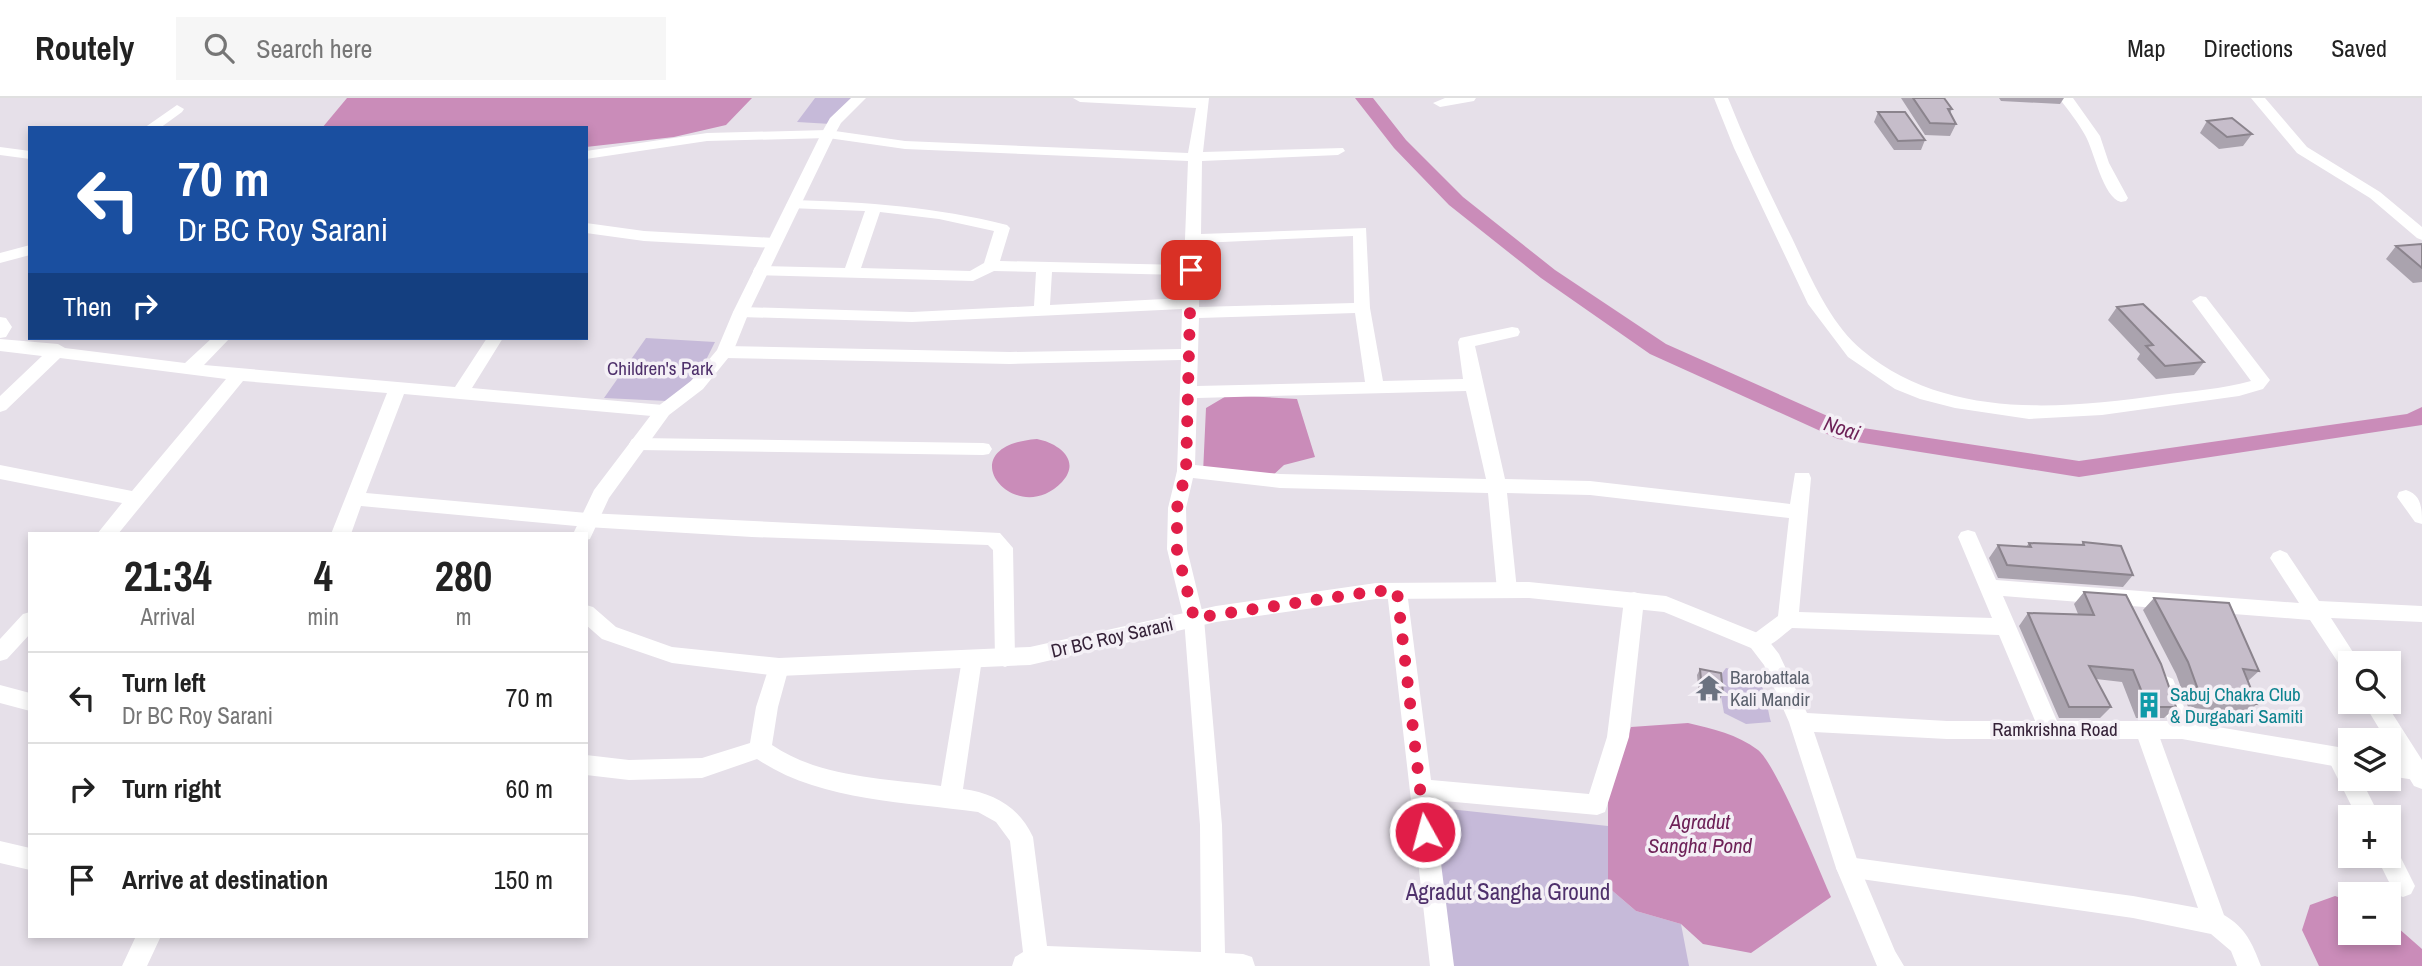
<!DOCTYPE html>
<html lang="en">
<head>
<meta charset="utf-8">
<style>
	:root { --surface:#fff; --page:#f6f6f6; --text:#222; --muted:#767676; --line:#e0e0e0 }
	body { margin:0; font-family:"Archivo Narrow",sans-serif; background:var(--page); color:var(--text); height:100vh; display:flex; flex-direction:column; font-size:26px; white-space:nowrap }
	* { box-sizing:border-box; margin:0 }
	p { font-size:23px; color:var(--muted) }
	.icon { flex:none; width:38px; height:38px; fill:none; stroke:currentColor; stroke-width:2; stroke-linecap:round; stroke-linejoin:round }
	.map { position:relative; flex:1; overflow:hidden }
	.drawer { position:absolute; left:28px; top:434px; width:560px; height:406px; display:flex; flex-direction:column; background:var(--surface); border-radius:0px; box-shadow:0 4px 10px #0003 }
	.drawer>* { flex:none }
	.banner { position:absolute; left:28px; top:28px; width:560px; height:214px; border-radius:0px; box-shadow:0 4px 10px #0003; background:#1a4fa0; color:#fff; overflow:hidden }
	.buttons { position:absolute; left:2338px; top:553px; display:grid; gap:14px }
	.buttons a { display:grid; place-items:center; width:63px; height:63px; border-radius:0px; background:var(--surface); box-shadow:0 4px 10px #0003; font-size:35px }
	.pin { position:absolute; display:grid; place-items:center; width:60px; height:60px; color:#fff; margin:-30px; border-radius:14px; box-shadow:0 4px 10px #0006 }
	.me { position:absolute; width:77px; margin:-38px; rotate:353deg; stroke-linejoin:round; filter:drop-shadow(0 0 5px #0008) }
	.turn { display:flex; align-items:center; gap:24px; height:147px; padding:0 35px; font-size:32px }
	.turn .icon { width:91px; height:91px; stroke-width:2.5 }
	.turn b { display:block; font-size:49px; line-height:60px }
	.then { display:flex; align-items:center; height:66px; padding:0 35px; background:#0003; gap:14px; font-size:26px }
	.eta { display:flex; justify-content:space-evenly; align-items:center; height:119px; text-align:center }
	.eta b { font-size:42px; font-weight:700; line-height:49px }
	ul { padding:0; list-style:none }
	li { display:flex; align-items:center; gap:21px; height:91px; padding:0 35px; border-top:2px solid var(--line) }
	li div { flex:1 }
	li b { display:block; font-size:26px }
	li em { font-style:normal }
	header { display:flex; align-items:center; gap:42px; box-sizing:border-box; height:98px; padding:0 35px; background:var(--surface); border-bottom:2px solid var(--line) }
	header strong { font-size:33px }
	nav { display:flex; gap:38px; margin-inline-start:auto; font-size:24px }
	.search { width:490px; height:63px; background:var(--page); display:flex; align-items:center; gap:18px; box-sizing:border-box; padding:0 24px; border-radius:0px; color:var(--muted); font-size:26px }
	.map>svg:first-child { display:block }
	.green { fill:#c6bad9 }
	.water { fill:#ca8cb9 }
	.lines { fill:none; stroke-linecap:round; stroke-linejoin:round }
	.canal { fill:#ca8cb9; fill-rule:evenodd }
	.minor { fill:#fff; fill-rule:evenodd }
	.tertiary { fill:#fff; fill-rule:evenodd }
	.wall { fill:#aaa3ae }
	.building { fill:#c6bdca; stroke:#8b848d; stroke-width:2 }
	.route { stroke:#e11d48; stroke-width:12; stroke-dasharray:0 21.6 }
	.labels { text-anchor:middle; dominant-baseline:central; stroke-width:7; stroke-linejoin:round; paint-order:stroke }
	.park-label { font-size:19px; fill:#4e306b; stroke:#f4f0f6 }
	.street-label { font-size:19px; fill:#352238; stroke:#f4f0f6 }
	.worship-label { font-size:19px; fill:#5b616d; stroke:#f4f0f6; text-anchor:start }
	.culture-label { font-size:19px; fill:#0d838f; stroke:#f4f0f6; text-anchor:start }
	.water-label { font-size:21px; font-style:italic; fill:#6e2258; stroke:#f4f0f6 }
	.near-park-label { font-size:23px; fill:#4e306b; stroke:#f4f0f6 }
</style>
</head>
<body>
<header>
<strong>Routely</strong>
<div class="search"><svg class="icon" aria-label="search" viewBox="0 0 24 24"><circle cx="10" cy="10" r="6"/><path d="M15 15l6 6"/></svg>Search here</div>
<nav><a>Map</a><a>Directions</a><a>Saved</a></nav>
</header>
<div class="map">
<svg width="2422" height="868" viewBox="0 0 2422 868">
	<rect width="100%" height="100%" fill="#e6e0e9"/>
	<path class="green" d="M815,0H856L831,26L797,24Z
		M646,240L715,244L699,276L667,303L604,300Z
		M1726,570C1767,579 1762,585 1771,624L1746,626L1724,615L1718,581Z
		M1421,708L1608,728V789L1636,813L1681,826L1689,868H1441Z"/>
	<path class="water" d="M347,0H752L726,27L674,39L586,49V30H322Z
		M1228,297L1297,301L1315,359L1284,367L1269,381L1203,375L1206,310Z
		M1037,341C1058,345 1082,362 1062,384C1015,433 945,348 1037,341Z
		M1688,625C1713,631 1737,636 1758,652C1776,666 1819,772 1831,799L1751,855L1703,846L1681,826L1636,813L1608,789V699L1631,629Z
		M2335,798L2350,803V835H2389V822L2422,851V868H2319L2302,832L2310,807Z"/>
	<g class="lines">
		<path class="canal" d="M1355,0H1373L1406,42L1463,99L1555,172L1666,246L1850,328L2079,363L2407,316L2422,309V327L2079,379L1838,341L1650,256L1541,180L1449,107L1394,50Z"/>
		<path class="minor" d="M1073,0H1209L1203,54L1343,50L1345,53L1338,57L1202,63L1201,136L1366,130L1370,210L1383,283L1463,281L1458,244L1460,240L1512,229L1518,230L1520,234L1518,238L1475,248L1505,381L1590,383L1790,406L1795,375H1809L1811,380L1799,514L1992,520L1958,439L1961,434L1968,432L1975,434L1996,482L2299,505L2270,460L2273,455L2280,452L2287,455L2319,503L2422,508V524L2331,520L2360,565H2350V575L2343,572L2310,522L2003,498L2060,630L2057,637L2049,639L2041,637L1999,537L1792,530C1780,539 1766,555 1751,550L1748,544L1751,538L1778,518L1789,420L1590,397L1507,395L1517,492L1514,498L1507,500L1500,498L1497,492L1488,395L1280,390L1193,380L1186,410L1187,451L1204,521L1222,727L1225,855L1243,856L1252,859L1255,868H1012L1015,859L1023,854L1010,743L996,724L978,714C906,704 819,703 757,661L702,680L629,682L586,677V657L629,662L702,660L750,645L756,609L769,569L772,563L779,560L786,563L789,569L778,609L772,647C821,680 883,680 941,688L962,561L965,555L972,552L979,555L982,561L963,691C994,695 1019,709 1033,739L1047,848L1201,854L1200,727L1184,521L1167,451L1168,410L1177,373L1181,262L1010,266L725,260L717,254L725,248L1010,254L1181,251L1182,211L912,224L741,219L733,214L741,209L912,214L1034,208L1036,174L994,173L973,183L755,177L753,173L755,169L761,168L845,170L865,113L789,110L786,107L789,104L794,102C867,104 936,109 1007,127L1010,130L1000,163L1184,167L1188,63L905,51L828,40L707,43L586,61V53L707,35L828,32L905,43L1188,55L1196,10L1080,4ZM880,114L939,121L994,133L984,165L970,173L861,170ZM1353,138L1354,205L1199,209L1200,145ZM1052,174L1184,177L1183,200L1050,207ZM1355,215L1365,284L1197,288L1199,220ZM1466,293L1486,381L1280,376L1195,367L1197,300Z
			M1445,0H1476L1474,3L1440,9L1433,5Z
			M1714,0H1728C1747,48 1769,94 1792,140C1809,176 1830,226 1862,252C1946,322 2061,311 2162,297C2191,293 2222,291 2251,283L2192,203L2200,198L2206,199L2270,282L2263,291L2239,298L2102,317L2029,321L1955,310L1920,301L1895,291L1848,259L1808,206L1734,50Z
			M2059,0H2073L2100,38L2109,65L2128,100L2126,103L2121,104C2103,100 2094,52 2085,37C2078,24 2068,12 2059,0Z
			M2251,0H2265L2307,49L2380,94L2422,129V142L2417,140L2370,100L2297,55Z
			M177,7L184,11L182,14L160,30H144Z
			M0,49L30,53V61L0,57Z
			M586,125L644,133L774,140L782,145L774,150L644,143L586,135Z
			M30,147V157L0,165V155Z
			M0,219L6,220L12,229L6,239L0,240Z
			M212,240H230L204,267L455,289L487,240H503L472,290L663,307L672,313L663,319L404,296L366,395L587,415L1000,435L1013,450L1015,560L1012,566L1005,569L998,566L995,560L993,452L988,447L752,439L587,429L361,408L351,436H331L387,295L243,283L118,436H97L122,405L0,381V367L132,393L226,281L60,260L6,312L0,314V298L42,258L0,253V241L58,246L65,250L185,265Z
			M638,340L983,345L989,346L992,351L989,356L983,357L638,352L632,351L629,346L632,341Z
			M2406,392C2422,397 2422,411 2422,426L2415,424L2397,399L2399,394Z
			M1397,485L1404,487L1407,493L1431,682L1589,696L1607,639L1624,502L1627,496L1634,494L1641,496L1644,502L1629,639L1605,714L1597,717L1433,702L1454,868H1430L1387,493L1390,487Z
			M30,514V536L7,561L0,563V541L23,516Z
			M2166,578L2173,581L2193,632L2190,639L2182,641L2174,639L2155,587L2159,581Z
			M0,587L30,595V613L0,605Z
			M2363,604H2385L2422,662V691L2414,688Z
			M2146,623L2154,625L2157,632L2224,817C2246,830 2252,845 2261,868H2237L2231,853L2211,836L2133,820L1840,778L1836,770L1840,762L1848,759L2133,798L2198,810L2135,632L2138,625Z
			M2338,649L2346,652L2350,661V681H2361L2380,719H2357L2327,659L2330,652Z
			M0,743L30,750V772L0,765Z
			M2389,748L2396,750L2415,788L2411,796L2403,799L2395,796L2376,758H2389Z
			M136,838H161L147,868H122Z"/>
		<path class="tertiary" d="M851,0H866L841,25L835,36L749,214L733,254L703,291L669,317L609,400L590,441L586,442V436H573L594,392L657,309L691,283L717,252L733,214L821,36L830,20Z
			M1529,484L1666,498L1765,538L1779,556L1807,615L1947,623H2182L2350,651V671L2182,641H1947L1814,634L1860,770L1895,853L1904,868H1877L1836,770L1789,624L1764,567L1751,550L1664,514L1529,500L1376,501L1216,524L1030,567L779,578L672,565L602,541L586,527V507L593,509L616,529L672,549L779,560L1030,549L1216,508L1376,485Z
			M2389,658L2422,663V683L2389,678Z"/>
	</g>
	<path class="wall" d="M1901,0H1944L1952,11L1950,15L1956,26L1950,38L1925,37Z
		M1999,0H2064L2060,6L2001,3Z
		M1878,14L1925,42L1921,52H1894L1874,24Z
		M2207,23L2252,36L2243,48L2219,51L2200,35Z
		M2422,146V184L2413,185L2386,161L2396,148Z
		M2117,209L2204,264L2194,277L2156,281L2137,261L2140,256L2108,222Z
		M2083,444L2133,477L2123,489L1998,480L1989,460L1998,447L2026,449L2029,445L2081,447Z
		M2084,494L2176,609L2164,620H2136L2122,584L2096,581L2111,609L2100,620H2059L2019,528L2028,515L2078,516L2074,506Z
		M2154,500L2259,573L2248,583L2257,606L2245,617L2188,609L2176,576L2143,512Z
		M1700,571L1723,595L1720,601L1699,598L1697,577Z"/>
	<path class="building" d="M1913,0H1944L1952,11H1948L1956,26L1930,25Z
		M1878,14H1905L1925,42L1898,43Z
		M2232,20L2252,36L2227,39L2207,23Z
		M2422,146V170L2396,148Z
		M2143,206L2204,264L2165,268L2146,248L2153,247L2117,209Z
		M2083,444L2121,448L2133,477L2007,467L1998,447L2031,449L2029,445L2084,447Z
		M2084,494L2126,497L2161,566L2176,609H2148L2133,572L2089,568L2111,609H2069L2028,515L2094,517Z
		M2154,500L2229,505L2259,573L2243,571L2257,606L2200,597L2188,564Z
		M1700,571L1721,575L1723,595L1702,592Z"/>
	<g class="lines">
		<path class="route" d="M1191,172L1186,373L1177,410V452L1194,520L1376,493H1397L1425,734"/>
	</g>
	<defs>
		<g id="temple-bare" transform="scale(2.1)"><path d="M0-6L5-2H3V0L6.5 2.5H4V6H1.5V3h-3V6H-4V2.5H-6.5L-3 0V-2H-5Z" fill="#6b7280" stroke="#f4f0f6" stroke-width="2.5" paint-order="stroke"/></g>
		<g id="building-bare" transform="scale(2.1)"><path d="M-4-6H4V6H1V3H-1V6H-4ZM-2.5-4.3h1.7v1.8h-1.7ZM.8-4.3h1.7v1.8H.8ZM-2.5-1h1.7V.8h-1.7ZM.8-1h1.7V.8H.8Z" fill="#0f9aa8" stroke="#f4f0f6" stroke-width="2.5" paint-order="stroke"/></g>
	</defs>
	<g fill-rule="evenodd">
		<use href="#temple-bare" x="1709" y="590"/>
		<use href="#building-bare" x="2149" y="607"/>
	</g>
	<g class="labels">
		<g class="park-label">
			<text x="660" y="270">Children's Park</text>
		</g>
		<g class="street-label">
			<text transform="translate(1112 539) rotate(-13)">Dr BC Roy Sarani</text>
			<text x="2055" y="631">Ramkrishna Road</text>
		</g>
		<g class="worship-label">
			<text x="1730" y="579">Barobattala<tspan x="1730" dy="22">Kali Mandir</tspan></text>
		</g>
		<g class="culture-label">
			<text x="2170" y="596">Sabuj Chakra Club<tspan x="2170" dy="22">&amp; Durgabari Samiti</tspan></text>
		</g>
		<g class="water-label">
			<text transform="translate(1842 330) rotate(18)">Noai</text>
			<text x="1700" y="723">Agradut<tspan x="1700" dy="24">Sangha Pond</tspan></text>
		</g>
		<g class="near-park-label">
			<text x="1508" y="793">Agradut Sangha Ground</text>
		</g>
	</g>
</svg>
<div class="buttons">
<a><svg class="icon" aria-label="search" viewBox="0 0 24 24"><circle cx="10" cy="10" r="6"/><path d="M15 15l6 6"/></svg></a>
<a><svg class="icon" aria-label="layers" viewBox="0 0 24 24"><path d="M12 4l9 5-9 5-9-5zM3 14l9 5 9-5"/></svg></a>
<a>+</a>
<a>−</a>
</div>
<div class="pin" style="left:1191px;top:172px;background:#d93025"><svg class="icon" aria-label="arrive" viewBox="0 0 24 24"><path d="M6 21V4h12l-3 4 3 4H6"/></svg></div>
<svg class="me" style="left:1425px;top:734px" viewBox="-20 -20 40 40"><circle r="17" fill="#e11d48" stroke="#fff" stroke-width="3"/><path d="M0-11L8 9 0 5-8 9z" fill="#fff"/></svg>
<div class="banner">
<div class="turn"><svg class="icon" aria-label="left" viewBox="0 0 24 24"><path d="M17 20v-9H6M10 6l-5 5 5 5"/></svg><div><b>70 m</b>Dr BC Roy Sarani</div></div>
<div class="then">Then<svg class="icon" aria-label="right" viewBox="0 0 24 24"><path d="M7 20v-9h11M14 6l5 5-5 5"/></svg></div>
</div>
<section class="drawer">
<div class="eta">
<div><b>21:34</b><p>Arrival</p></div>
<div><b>4</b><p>min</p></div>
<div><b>280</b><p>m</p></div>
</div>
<ul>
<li><svg class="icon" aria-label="left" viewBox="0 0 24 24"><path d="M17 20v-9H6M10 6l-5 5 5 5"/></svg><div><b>Turn left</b><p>Dr BC Roy Sarani</p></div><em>70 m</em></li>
<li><svg class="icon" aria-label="right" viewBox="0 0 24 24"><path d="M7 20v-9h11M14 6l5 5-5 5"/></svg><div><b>Turn right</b></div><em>60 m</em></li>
<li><svg class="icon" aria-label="arrive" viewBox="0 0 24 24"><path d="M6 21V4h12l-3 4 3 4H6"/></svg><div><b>Arrive at destination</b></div><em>150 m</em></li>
</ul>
</section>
</div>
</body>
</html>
